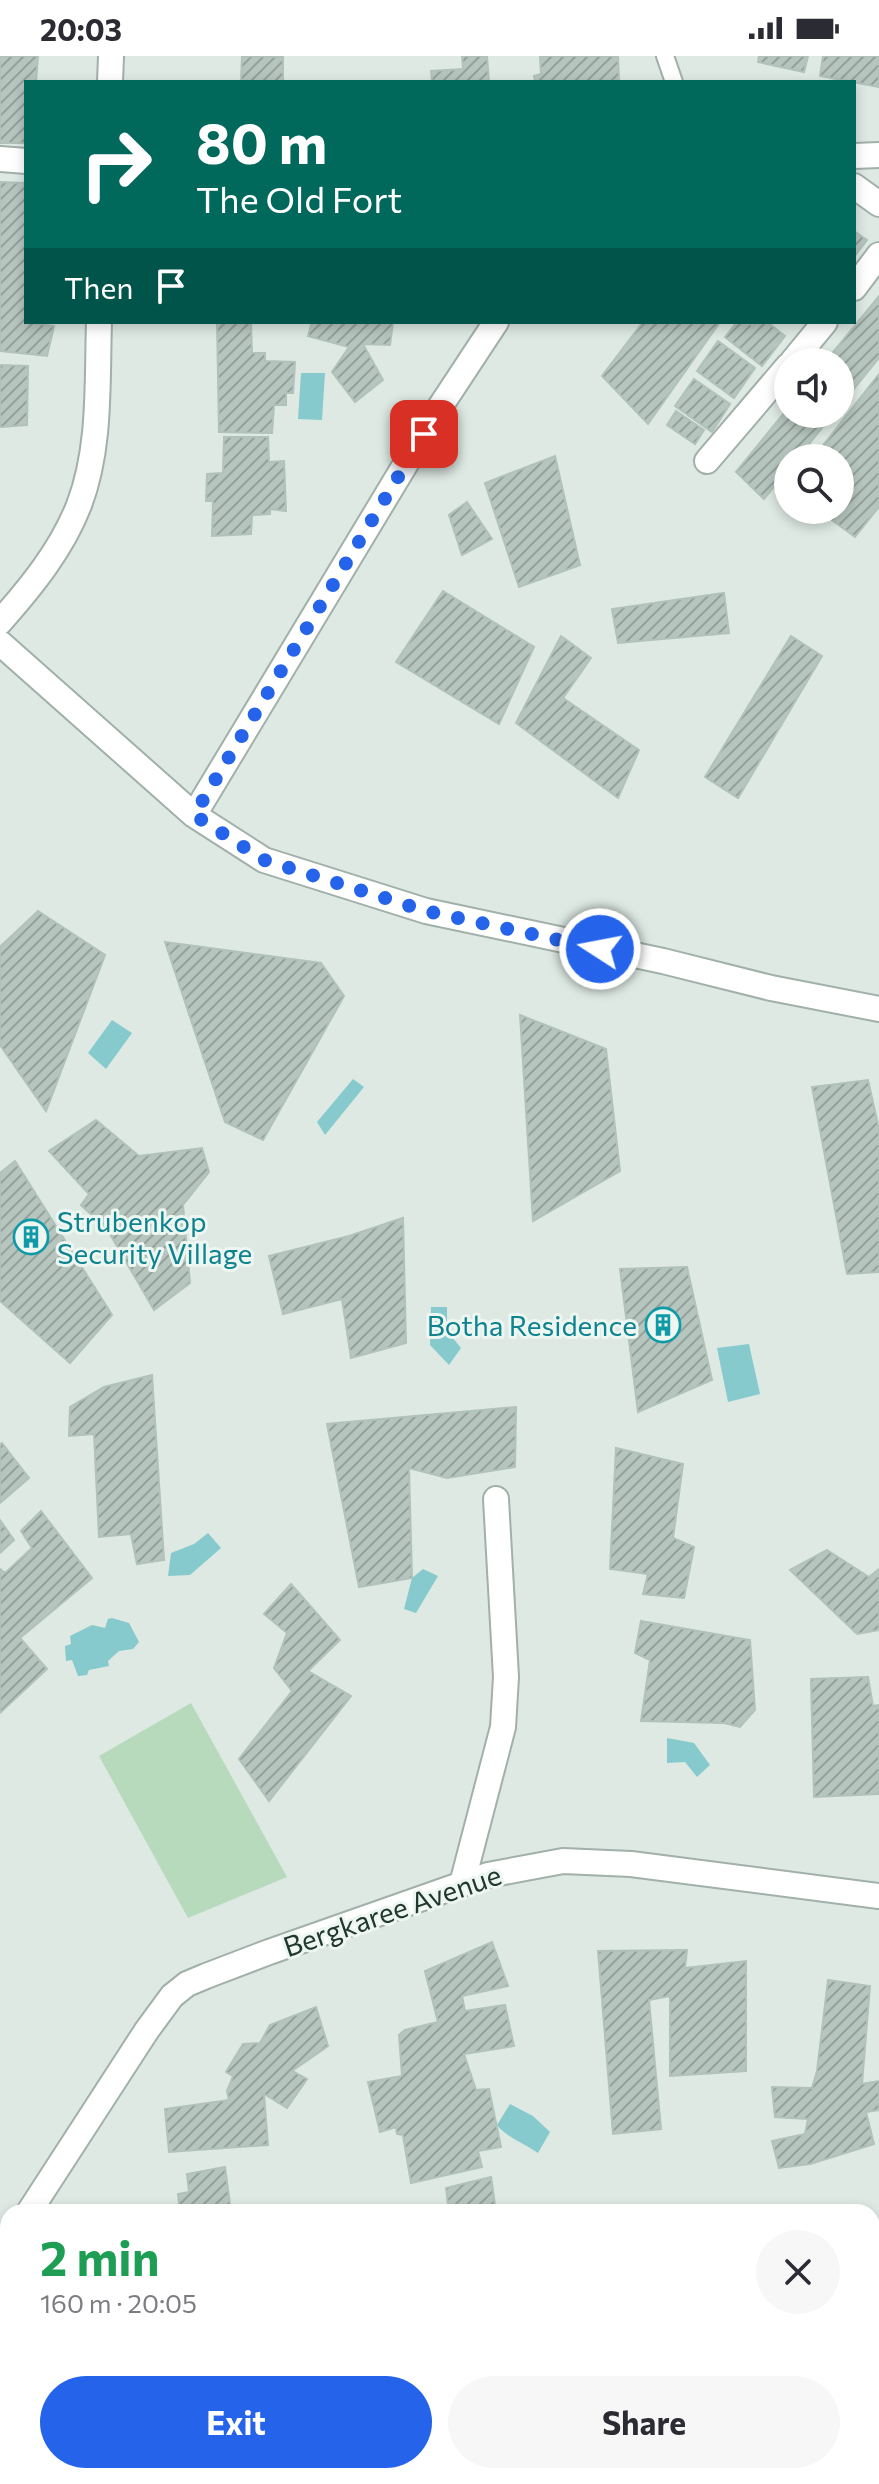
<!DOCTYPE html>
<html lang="en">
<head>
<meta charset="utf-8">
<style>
	:root { --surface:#fff; --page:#f7f7f7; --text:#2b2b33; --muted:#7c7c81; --accent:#2563eb }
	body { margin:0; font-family:Commissioner,sans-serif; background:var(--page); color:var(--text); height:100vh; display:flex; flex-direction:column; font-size:30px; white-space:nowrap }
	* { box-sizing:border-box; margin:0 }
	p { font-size:26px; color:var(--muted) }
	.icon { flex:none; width:44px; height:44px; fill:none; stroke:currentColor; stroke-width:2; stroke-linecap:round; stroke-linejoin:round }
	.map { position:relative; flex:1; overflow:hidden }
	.sheet { position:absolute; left:0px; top:2148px; width:880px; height:280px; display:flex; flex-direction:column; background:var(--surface); border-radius:24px 24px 0 0; box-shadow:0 4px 12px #0003 }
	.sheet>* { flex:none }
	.banner { position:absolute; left:24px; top:24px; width:832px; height:244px; border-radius:0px; box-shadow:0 4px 12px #0003; background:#00695c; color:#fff; overflow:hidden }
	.controls { position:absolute; left:774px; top:292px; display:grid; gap:16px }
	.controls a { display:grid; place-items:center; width:80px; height:80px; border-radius:50%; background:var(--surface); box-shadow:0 4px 12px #0003; font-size:40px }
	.pin { position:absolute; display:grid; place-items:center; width:68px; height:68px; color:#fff; margin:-34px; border-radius:16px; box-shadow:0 4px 12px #0006 }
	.me { position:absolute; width:88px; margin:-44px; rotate:281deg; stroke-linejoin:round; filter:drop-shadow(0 0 6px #0008) }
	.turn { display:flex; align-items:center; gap:28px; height:168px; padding:0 40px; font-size:36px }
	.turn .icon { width:104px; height:104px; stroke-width:2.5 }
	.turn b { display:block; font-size:56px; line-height:68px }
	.then { display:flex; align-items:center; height:76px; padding:0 40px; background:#0003; gap:16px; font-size:30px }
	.round { display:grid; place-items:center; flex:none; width:84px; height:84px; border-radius:42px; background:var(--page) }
	.head { display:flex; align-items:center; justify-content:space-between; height:136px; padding:0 40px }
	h1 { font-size:48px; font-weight:700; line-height:60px; color:#1e9e55 }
	.primary-button { display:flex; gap:16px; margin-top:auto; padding:16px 40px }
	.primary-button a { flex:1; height:92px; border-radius:48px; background:var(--accent); color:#fff; font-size:32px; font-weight:700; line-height:92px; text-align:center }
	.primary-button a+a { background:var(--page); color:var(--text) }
	.status { display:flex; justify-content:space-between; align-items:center; height:56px; padding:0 40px; background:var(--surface); direction:ltr }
	.status svg { height:22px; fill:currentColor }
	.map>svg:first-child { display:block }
	.garden { fill:#b7dabc }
	.water { fill:#86cacd }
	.building { fill:url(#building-hatch); stroke:#b0c2b9; stroke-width:2 }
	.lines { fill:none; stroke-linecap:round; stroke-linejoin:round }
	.lane-casing { stroke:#a1b0a9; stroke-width:20 }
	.street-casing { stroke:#a1b0a9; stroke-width:28 }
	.lane { stroke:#fff; stroke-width:16 }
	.street { stroke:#fff; stroke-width:24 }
	.route { stroke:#2563eb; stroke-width:14; stroke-dasharray:0 25.2 }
	.labels { text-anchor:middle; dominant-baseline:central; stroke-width:6; stroke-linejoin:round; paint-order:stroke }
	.culture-label { font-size:28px; fill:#0d838f; stroke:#eef6f1; text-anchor:start }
	.street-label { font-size:28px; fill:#20382f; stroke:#eef6f1 }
</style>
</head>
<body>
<div class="status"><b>20:03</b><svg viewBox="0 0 49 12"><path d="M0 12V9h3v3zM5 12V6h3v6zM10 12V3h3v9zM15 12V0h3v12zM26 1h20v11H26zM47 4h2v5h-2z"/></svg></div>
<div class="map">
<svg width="879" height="2428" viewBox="0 0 879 2428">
	<defs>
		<pattern id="building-hatch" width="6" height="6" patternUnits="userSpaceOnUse" patternTransform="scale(2)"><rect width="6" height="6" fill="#b6c6be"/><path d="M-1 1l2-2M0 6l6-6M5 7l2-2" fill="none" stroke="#94a29b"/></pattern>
	</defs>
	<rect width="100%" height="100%" fill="#dee9e3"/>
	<path class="garden" d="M191,1647L287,1821L188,1862L99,1700Z"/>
	<path class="water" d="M301,317H325L322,364L298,363Z
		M112,964L132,977L106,1013L88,997Z
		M353,1023L364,1031L325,1079L317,1066Z
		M431,1251H447V1275L461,1292L449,1309L430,1289Z
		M749,1288L760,1338L728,1346L717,1292Z
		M208,1477L221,1492L190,1519L168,1520L171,1497L194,1488Z
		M423,1513L438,1520L416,1557L404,1553L412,1522Z
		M112,1562L129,1567L139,1586L133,1593L119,1595L108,1605L109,1610L89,1614L87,1619L78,1620L72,1604L66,1605L65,1590L71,1588L70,1580L92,1569L105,1572L108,1563Z
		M667,1682L694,1687L710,1709L697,1721L685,1706L667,1707Z
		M510,2048L533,2060L550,2076L538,2097C525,2088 506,2081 497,2069Z"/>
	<path class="building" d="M0,0H38L36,26H26V87H0Z
		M242,0L283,1V26H241Z
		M462,0H487L489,26H432L431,15L463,13Z
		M540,0H618L619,23L610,26H535L534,20L541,18Z
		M759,0H808L804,16L758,6Z
		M823,0H879V31L820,20Z
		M0,126L26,127V266L54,270L47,300L0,295Z
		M854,175L867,184L854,201Z
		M879,240V302L840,350V306H825Z
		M217,266H251L252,297H265V305L295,306L293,337H286V349H274L272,377L219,376Z
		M312,266H393L390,289L363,288L383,324L355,346L332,316L349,291L308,280Z
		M643,266H720L648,368L602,320Z
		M737,266H748L753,270L756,266H767L785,280L762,310L725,281Z
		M718,285L755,312L734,342L697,315Z
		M0,309L28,310L27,369L0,371Z
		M879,318V451L855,481L818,454H840V402H813Z
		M694,323L730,348L712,376L675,350Z
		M788,352V358H833L798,402H788V414L764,443L736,416Z
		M676,355L704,374L695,388L667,369Z
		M224,381H268L269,406L284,405L286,455L270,453V458L252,459L251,478L212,480L213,445H206L207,418L223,417Z
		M555,400L580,509L519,531L485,427Z
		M467,446L492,483L462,499L449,459Z
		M443,535L534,591L499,668L396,606Z
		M724,537L729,577L618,587L612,553Z
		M561,580L591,602L563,642L639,694L618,742L516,667Z
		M791,580L822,600L738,742L705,721Z
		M38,855L105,899L46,1055L0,989V891Z
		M165,886L321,907L344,940L263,1084L225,1066Z
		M520,959L606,993L620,1115L533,1165Z
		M868,1024L879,1073V1216L847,1218L812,1031Z
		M96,1064L139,1100L202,1092L209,1116L183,1149L190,1227L154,1254L107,1173L81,1149L89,1138L49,1095Z
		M15,1105L112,1259L70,1307L0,1245V1117Z
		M403,1162L406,1287L351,1302L342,1243L283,1258L269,1200L349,1180Z
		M687,1211L712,1324L638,1356L620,1213Z
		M152,1319L164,1504L137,1508L131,1478L99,1481L94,1378L69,1380L70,1351L104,1331Z
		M516,1351L515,1411L447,1422L409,1412L412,1522L359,1531L327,1368Z
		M2,1387L29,1422L0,1447V1388Z
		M616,1392L683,1408L673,1482L694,1491L684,1542L643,1538L648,1518L610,1513Z
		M41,1455L92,1522L20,1582L47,1613L0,1657V1513L5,1517L32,1492L21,1475Z
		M0,1464L14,1484L0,1497Z
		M827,1494L869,1521L879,1513V1574L857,1578L790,1514Z
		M291,1528L340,1584L308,1615L351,1640L269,1745L239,1703L292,1635L274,1612L287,1577L264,1558Z
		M641,1565L750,1584L755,1654L740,1671L724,1667L641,1665L650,1604L635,1597Z
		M868,1621L873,1650L879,1649V1738L814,1741L811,1623Z
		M492,1886L508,1930L462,1940L465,1955L505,1949L514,1990L464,1998L476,2034L489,2033L501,2091L478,2095L482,2111L411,2127L403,2079L397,2078L396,2071L380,2076L368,2026L402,2020L399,1979L405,1974L438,1966L425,1915Z
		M687,1894L685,1912L746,1905V2015L670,2020V1940L649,1944L661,2073L613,2078L598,1895Z
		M828,1924L870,1930L862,2028L879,2025V2054L866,2056L874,2088L810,2108L779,2112L772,2085L805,2078L808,2063L775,2061L772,2031L812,2032L817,2015Z
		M316,1951L328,1990L292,2015L307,2023L287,2052L264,2038L268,2089L169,2096L165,2053L229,2044L227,2035L233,2020L226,2016L243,1988L260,1987L270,1969Z
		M225,2111L231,2156H180L178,2138L189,2136L187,2118Z
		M491,2121L496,2156H449L446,2132Z
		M872,2233H879V2367L872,2358V2315L879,2303L872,2300Z
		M117,2420H160V2428H117Z
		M167,2420H249L250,2428H168Z
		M391,2420H479L476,2428H417Z
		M506,2420H547V2428H507Z"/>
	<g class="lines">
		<g class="lane-casing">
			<path id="lane" d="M665,0L674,26"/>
		</g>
		<g class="street-casing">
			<path id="street" d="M110,26L111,0
				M854,100L879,99
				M0,103L26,105
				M854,130L879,148
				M854,232L879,199
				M792,306L825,266
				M707,405L788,310
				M0,566C31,531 62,493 79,449C101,392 97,326 99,266
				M0,587L194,759L264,804L426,855L663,905L771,932L879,953
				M194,759L440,351L496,266
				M462,1828L503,1671L506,1621L496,1443
				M29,2156L147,1974L172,1940L187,1928L206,1920L269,1896L488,1819L563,1805L631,1808L879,1840
				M0,2201L8,2188"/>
		</g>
		<use href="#lane" class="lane"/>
		<use href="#street" class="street"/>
	</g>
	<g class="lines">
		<path class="route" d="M424,378L194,759L264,804L426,855L600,893"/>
	</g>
	<defs>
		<g id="building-ring" transform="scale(1.8)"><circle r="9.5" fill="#eef6f1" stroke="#0f9aa8" stroke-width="1.5"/><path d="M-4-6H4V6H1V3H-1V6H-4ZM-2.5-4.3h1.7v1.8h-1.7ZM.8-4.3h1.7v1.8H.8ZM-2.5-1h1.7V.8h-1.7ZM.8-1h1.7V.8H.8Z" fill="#0f9aa8"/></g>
	</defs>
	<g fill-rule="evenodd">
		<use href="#building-ring" x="31" y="1181"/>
		<use href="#building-ring" x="663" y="1269"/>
	</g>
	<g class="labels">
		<g class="culture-label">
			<text x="57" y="1165">Strubenkop<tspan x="57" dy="32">Security Village</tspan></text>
			<text x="637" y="1269" text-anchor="end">Botha Residence</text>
		</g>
		<g class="street-label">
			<text transform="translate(392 1854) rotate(-19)">Bergkaree Avenue</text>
		</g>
	</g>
</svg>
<div class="controls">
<a><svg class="icon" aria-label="sound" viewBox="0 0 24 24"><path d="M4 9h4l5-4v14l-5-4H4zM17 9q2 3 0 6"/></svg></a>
<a><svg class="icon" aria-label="search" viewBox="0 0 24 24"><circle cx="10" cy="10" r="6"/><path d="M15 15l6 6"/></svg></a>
</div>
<div class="pin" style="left:424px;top:378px;background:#d93025"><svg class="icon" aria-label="arrive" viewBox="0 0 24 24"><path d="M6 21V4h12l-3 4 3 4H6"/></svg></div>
<svg class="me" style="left:600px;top:893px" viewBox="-20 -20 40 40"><circle r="17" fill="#2563eb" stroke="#fff" stroke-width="3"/><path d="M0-11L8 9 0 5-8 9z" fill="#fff"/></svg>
<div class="banner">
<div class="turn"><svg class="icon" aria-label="right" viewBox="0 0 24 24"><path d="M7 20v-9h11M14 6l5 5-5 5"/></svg><div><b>80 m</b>The Old Fort</div></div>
<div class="then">Then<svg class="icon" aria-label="arrive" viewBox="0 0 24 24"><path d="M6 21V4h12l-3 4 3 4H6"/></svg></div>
</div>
<section class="sheet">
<div class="head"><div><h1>2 min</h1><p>160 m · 20:05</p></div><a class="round"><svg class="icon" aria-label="close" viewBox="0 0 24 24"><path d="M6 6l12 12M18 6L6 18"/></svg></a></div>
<div class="primary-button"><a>Exit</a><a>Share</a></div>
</section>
</div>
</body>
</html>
